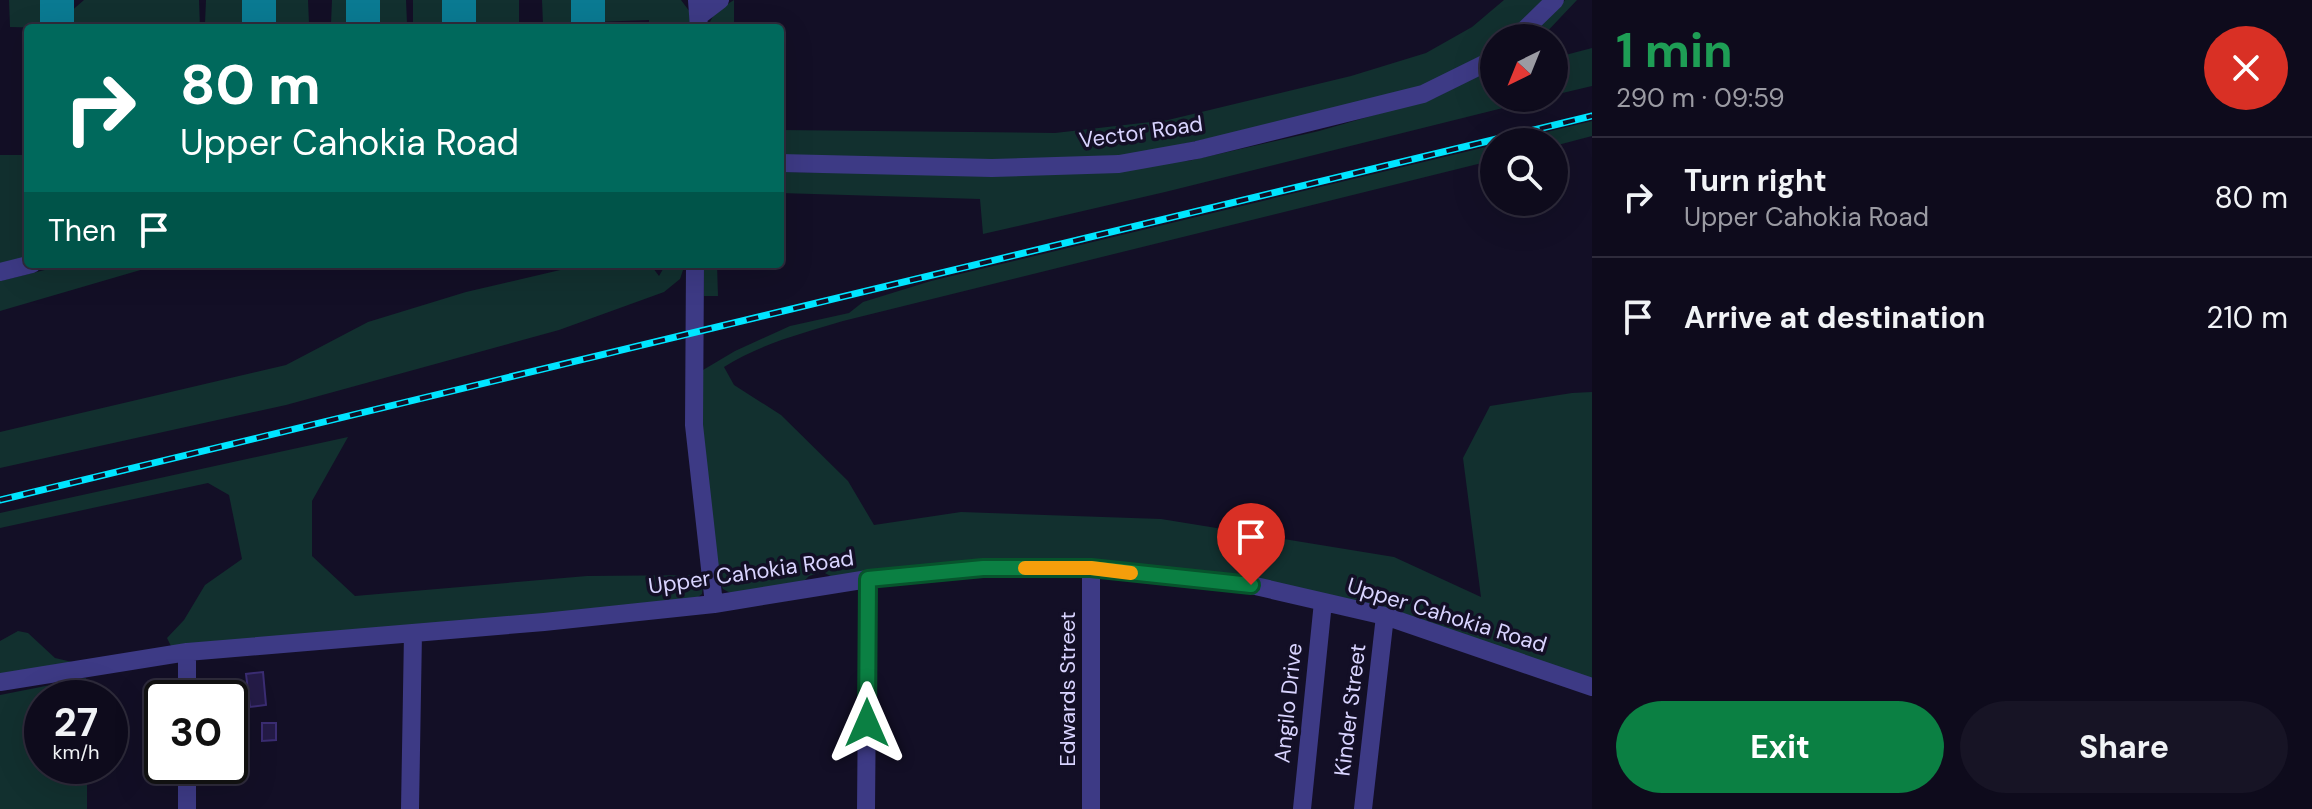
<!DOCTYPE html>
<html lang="en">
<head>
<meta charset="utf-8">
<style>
	:root { --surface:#0e0b1c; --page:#171425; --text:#f1f3f6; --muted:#9b9ba3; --line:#2e2b3b; --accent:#0b8043 }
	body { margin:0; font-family:"DM Sans",sans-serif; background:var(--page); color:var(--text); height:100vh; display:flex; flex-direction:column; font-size:30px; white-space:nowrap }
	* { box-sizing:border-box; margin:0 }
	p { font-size:26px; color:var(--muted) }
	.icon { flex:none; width:44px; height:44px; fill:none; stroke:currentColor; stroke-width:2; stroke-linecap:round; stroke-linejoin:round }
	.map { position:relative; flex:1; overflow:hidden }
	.details { display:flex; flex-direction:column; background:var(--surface); width:720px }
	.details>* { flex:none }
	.top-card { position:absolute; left:24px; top:24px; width:760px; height:244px; border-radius:8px; box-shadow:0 8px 32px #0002,0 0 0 2px var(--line); background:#00695c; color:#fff; overflow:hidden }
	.needle { width:52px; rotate:223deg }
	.controls { position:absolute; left:1480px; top:24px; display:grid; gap:16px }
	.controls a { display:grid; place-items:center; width:88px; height:88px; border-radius:50%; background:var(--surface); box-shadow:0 8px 32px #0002,0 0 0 2px var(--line); font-size:40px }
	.speed { position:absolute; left:24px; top:680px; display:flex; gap:16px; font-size:40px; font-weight:700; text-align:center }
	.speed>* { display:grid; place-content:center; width:104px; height:104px; border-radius:50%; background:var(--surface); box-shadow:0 8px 32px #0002,0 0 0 2px var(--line); line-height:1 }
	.speed small { font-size:20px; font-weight:400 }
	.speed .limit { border:4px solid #111; border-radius:12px; background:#fff; color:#111 }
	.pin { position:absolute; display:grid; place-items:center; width:68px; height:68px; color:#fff; margin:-82px -34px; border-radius:50% 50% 50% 0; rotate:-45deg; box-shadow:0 0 8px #0007 }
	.pin .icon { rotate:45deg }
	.me { position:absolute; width:88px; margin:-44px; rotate:0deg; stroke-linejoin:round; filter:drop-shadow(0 0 6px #0008) }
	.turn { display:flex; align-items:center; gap:28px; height:168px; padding:0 24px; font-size:36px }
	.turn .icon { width:104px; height:104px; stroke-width:2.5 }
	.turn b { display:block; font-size:56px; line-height:68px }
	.then { display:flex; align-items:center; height:76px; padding:0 24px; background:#0003; gap:16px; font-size:30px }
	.round { display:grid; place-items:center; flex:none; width:84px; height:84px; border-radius:42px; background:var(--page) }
	.overview { display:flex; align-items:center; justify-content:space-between; height:136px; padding:0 24px }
	h1 { font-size:48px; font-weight:700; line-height:60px; color:#1e9e55 }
	.cta { display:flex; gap:16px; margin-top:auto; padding:16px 24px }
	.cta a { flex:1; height:92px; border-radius:48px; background:var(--accent); color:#fff; font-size:32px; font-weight:700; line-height:92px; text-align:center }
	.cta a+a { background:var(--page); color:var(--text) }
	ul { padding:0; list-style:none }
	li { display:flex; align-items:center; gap:24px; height:120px; padding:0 24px; border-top:2px solid var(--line) }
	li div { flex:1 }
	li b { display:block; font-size:30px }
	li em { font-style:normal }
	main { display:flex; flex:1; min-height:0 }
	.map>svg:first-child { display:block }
	.green { fill:#12302f }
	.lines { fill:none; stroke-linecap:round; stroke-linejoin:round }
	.taxiway { stroke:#0a7a92; stroke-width:34 }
	.building { fill:#241b47; stroke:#3b2d73; stroke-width:2 }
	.minor { stroke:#3d3a85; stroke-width:18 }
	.rail-casing { stroke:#00e5ff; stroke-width:7 }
	.rail { stroke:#130f26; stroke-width:4; stroke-dasharray:12; stroke-linecap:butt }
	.route-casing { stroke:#07532c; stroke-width:20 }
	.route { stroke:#0b8043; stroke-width:14 }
	.slow { stroke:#f59e0b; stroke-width:14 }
	.labels { text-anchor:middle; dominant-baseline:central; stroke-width:7; stroke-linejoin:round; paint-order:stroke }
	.street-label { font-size:22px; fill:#d9d4ff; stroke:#130f26 }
</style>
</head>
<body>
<main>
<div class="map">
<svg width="1592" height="809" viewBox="0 0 1592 809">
	<rect width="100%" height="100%" fill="#130f26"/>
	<path class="green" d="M9,0H40L48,11L50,28L10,27Z
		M84,0H199L200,28H69V13Z
		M206,0H248L251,24H205Z
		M270,0H308L309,24H268V3Z
		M332,0H356L358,23L331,24Z
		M372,0H406L407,23L402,24L401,28H397L396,23H370L369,5Z
		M413,0H451V23L413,24Z
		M468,0H519V28H468Z
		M542,0H576L579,5V23L543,24Z
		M596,0H681L690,12V28H649V20L596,22Z
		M734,0V28H707L715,12Z
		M1504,0H1547L1507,38H1494V49L1489,53L1424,88L1379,102L1136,154L1058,160L780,158V130L1055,133L1168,120L1351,76L1426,53L1472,27Z
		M1565,0H1577L1541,38H1528Z
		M1592,48V86L1554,95V58Z
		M1494,66V98H1543L1165,192L983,234L980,199L780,193V172L866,173L1188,161L1319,131L1437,97Z
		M1592,121V136L1554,146V142H1506Z
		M1494,145V160L843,321C803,333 760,344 724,367L734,385L781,415L848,481L874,525L961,512L1161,519L1394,557L1481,597L1463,458L1490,406L1572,393L1592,392V680L1400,612L1212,573L836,579L823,572L809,576L803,582L734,595L723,589L718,578L702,424L703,370L735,351L790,326L849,313L863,302L931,281Z
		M0,155H28V260L0,267Z
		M69,264H161L0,311V281Z
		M650,264L659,276L666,264H685L680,279L664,292L559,330L286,405L0,468V432L286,365L368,322L466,292L573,267Z
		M704,264H717L718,296H704Z
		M348,437L312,501V556L355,596L587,576L704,575L702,594L694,600L173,650L167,638L184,620L205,585L242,559L229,495L208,483L0,528V513Z
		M18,631L28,633L55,658L85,665L0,678V641Z
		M86,678V698H42V766H87V809H0V695Z"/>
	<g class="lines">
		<path class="taxiway" d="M57,0V28
			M363,0V28
			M588,0V28
			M259,28V0
			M459,28V0"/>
	</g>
	<path class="building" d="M263,672L266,705L250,707L246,674Z
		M262,723H276V740L262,741Z"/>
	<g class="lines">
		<path class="minor" d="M697,0L699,28
			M699,16L720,0
			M1516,38L1555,0
			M780,163L992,168L1119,164L1197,150L1423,94L1494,59
			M695,264L694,425L714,604
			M0,272L32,264
			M1091,568V809
			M0,682L187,652L544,622L714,604L868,579L983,568H1091L1251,585L1385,616L1592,687
			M187,698V652
			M187,809V766
			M410,809L413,633
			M866,809L868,579
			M1302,809L1323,602
			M1363,809L1385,616"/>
		<g class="rail-casing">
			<path id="rail" d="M0,500L1592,116"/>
		</g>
		<use href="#rail" class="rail"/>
	</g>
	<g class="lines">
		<g class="route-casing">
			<path id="route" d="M867,723L868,579L983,568H1091L1251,585"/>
		</g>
		<use href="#route" class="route"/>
		<path class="slow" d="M1025,568H1091L1131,573"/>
	</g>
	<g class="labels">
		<g class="street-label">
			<text transform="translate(1141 132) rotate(-8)">Vector Road</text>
			<text transform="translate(751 572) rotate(-8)">Upper Cahokia Road</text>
			<text transform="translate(1447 615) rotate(17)">Upper Cahokia Road</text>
			<text transform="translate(1067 689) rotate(-90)">Edwards Street</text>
			<text transform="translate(1288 703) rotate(-84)">Angilo Drive</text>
			<text transform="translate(1350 710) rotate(-83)">Kinder Street</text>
		</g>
	</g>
</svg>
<div class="controls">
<a><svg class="needle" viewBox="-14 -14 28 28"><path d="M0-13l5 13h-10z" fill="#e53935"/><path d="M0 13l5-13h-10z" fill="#9b9ba3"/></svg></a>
<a><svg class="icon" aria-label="search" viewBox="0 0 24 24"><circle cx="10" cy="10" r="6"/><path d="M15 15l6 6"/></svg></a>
</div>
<div class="speed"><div>27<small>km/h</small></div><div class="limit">30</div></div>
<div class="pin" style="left:1251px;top:585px;background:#d93025"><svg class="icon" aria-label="arrive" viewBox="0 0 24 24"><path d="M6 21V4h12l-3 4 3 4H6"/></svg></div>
<svg class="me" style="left:867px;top:723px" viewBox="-20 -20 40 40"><path d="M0-17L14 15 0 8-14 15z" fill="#0b8043" stroke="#fff" stroke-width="4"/></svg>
<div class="top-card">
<div class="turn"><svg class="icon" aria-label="right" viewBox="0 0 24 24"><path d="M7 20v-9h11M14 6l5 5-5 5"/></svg><div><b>80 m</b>Upper Cahokia Road</div></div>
<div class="then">Then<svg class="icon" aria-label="arrive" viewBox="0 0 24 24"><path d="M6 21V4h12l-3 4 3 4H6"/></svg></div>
</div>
</div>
<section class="details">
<div class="overview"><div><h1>1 min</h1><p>290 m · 09:59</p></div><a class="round" style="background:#d93025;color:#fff"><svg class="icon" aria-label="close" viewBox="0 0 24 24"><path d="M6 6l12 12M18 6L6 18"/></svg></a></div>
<ul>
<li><svg class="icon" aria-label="right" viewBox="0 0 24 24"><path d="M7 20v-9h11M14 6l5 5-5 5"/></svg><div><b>Turn right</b><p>Upper Cahokia Road</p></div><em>80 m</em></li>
<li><svg class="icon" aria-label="arrive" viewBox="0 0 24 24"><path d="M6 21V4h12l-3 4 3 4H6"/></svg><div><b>Arrive at destination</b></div><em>210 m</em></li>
</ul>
<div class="cta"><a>Exit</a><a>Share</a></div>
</section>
</main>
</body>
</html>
